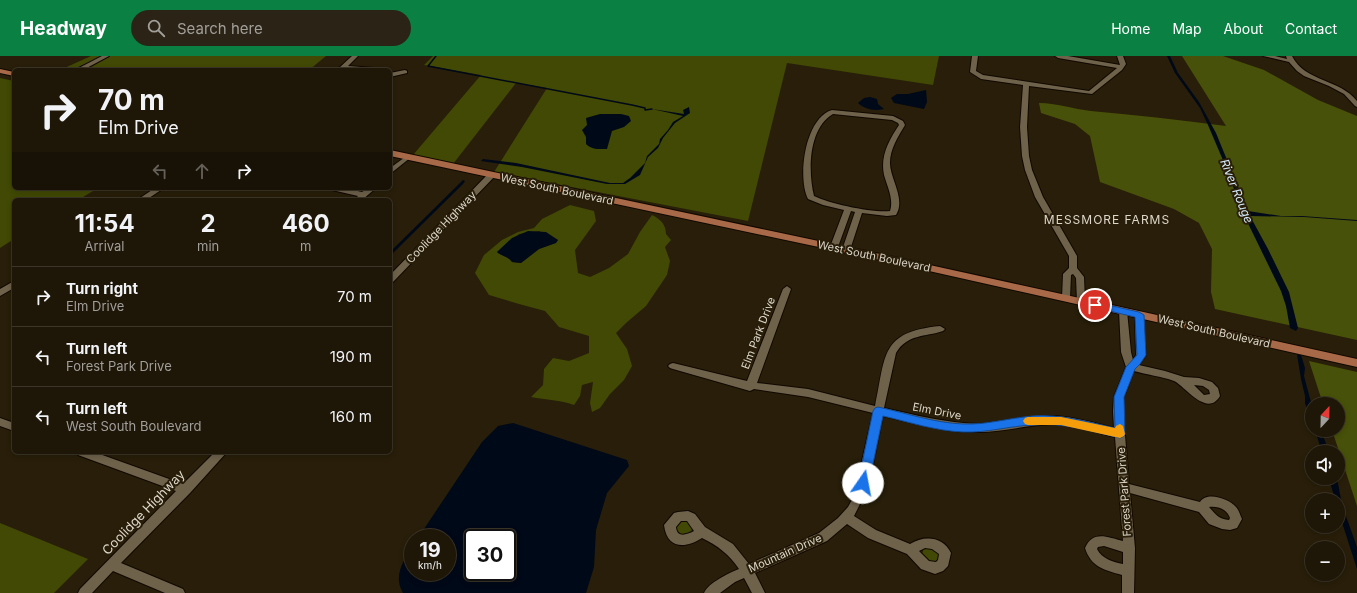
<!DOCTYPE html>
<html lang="en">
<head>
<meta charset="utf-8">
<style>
	:root { --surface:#1e1607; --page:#2b2315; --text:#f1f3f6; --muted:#a19f9b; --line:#3c3528; --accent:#0b8043 }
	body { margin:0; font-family:Inter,sans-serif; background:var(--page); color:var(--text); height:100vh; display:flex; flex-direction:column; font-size:15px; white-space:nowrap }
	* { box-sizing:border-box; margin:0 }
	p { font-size:13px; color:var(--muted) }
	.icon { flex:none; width:22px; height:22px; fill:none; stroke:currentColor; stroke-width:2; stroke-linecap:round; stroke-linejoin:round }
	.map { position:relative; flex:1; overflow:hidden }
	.drawer { position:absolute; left:12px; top:142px; width:380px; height:256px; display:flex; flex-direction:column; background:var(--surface); border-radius:6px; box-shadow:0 2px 6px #0003,0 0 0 1px var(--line) }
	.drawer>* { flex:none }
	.hud { position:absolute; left:12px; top:12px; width:380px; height:122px; border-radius:6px; box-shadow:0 2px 6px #0003,0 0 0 1px var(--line); background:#1e1607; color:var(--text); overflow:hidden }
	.needle { width:26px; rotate:22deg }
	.buttons { position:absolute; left:1305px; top:341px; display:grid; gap:8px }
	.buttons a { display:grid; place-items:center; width:40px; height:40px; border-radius:50%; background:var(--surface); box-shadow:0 2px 6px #0003,0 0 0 1px var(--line); font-size:20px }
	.speed { position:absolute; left:404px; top:473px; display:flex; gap:8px; font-size:20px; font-weight:700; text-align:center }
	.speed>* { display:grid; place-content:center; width:52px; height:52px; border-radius:50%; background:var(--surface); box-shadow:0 2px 6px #0003,0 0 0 1px var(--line); line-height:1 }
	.speed small { font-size:10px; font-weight:400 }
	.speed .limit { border:2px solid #111; border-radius:6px; background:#fff; color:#111 }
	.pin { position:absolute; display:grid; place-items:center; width:34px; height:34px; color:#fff; margin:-17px; border:2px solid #fff; border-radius:50%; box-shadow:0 1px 4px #0007 }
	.me { position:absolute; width:44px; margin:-22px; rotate:12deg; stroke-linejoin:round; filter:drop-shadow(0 0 3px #0008) }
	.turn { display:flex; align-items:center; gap:14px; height:84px; padding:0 20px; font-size:18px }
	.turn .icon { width:52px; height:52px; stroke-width:2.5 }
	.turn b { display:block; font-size:28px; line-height:34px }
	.lanes { display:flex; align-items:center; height:38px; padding:0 20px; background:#0003; justify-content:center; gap:20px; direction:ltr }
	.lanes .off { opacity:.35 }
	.eta { display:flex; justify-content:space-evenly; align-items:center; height:68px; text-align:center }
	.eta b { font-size:24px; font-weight:700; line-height:28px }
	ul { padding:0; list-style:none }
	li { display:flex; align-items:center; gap:12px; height:60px; padding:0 20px; border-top:1px solid var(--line) }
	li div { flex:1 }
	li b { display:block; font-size:15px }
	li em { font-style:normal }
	header { display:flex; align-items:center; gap:24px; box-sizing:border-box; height:56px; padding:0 20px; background:var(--accent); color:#fff }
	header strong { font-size:19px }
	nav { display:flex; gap:22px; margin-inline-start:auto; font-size:14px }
	.search { width:280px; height:36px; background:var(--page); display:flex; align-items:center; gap:10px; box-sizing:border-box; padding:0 14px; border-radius:22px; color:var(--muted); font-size:15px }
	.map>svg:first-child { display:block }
	.green { fill:#414904; fill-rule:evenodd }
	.forest { fill:#485109 }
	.water { fill:#000918; fill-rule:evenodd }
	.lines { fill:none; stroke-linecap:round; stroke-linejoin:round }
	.stream { stroke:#000918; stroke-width:1.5 }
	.minor-casing { stroke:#110800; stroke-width:2 }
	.major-casing { stroke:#110800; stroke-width:2 }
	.minor { fill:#6e624b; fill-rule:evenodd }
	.major { fill:#a76947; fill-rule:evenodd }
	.route { fill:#1a73e8; stroke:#114b97 }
	.slow { fill:#f59e0b }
	.labels { text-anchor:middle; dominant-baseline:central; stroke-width:4; stroke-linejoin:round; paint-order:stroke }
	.street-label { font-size:11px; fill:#ded7ca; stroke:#281e09 }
	.water-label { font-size:12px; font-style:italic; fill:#d4e8f6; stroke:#281e09 }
	.neighbourhood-label { font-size:12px; letter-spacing:1px; fill:#ded7ca; stroke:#281e09 }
	.near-street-label { font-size:13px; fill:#ded7ca; stroke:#281e09 }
</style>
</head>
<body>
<header>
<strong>Headway</strong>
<div class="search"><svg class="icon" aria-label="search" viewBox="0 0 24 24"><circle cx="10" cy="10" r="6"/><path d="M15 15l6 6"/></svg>Search here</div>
<nav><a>Home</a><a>Map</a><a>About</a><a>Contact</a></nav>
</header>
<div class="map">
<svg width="1357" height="537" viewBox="0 0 1357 537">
	<rect width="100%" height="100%" fill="#281e09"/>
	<path class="green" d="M91,0H326L309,14H60Z
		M433,0H939L933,29L787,7L748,165L494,116L547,32L516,27L453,108L413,99L481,19L424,9Z
		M0,22L14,25V132H98L78,144H14V183L0,192Z
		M570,149L594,155L596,165L575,194L578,217L590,221L609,212L628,198L640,176L652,159C660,163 666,168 666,178L671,184L665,191L670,205L667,219L646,250L626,267L616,277L627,293L632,310L624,324L610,338L600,352L592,356L590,347L593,326L582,329L580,340L574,349C560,344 546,344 531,341L543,329L544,313L553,302L569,305L589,297V280L559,271L545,255L519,248L489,239L475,217L484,199L502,184L518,176L534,172L542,163ZM539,175L558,184L555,187L539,193L521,207L512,206C508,200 501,200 497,196L519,178Z
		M676 472a8 8 0 1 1 16 0a8 8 0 1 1-16 0Z
		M0,467L88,503L54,537H0Z
		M927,491C932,491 939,496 940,501L938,506L931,507L922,498L924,492Z"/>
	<path class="forest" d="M1182,0H1223L1264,14L1318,44L1357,60V284L1215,253L1211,236L1212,193L1199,167L1174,153L1100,126L1090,80L1075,68L1041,57L1039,47C1056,47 1073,53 1091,55C1136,59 1181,64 1226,70Z
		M1309,305L1357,316V450L1332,374H1338V348H1323Z"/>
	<path class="water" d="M1167,0H1170L1178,17L1199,46L1216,77L1248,155L1281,160H1302L1357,164V165L1304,161L1250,160L1268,193L1289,236L1298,272L1296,275L1290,272L1286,250L1281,235L1241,153L1228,116L1208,69L1200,52L1175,17Z
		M926,34L927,46L924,53L894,47L891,42L897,38H908Z
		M870,41L877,43L878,48L884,53C874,55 866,54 858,47L864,42Z
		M689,51L690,57L675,67L663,82L658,92L648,101L640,119L625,128H607L522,111L481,105L483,103L516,107L610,127H623L630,122L645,107L647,100L659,88L660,83L668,74L673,66L683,60L652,53L684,58L683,54Z
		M600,58H621L629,60L631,65L624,71L612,75L607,93C599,93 592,94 586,88V81L582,74L587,69L586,62Z
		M463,124L465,125L463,128L390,200V196Z
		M528,175L546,176L558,184L556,187L539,193L521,207L512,206C508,200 501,200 497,196L512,182Z
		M1297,298L1301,299L1305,312L1304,320L1312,350V365L1305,347V340L1301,323Z
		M513,367L627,404L629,410L607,437L596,474L594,511L586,537H403C393,520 403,505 413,490V516H447V482H418L482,386L498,370ZM473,482H507V516H473Z
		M1315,374H1321L1329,396H1322Z
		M1329,422H1337L1342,449L1357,491V513L1338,454V444H1335Z"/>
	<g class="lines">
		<path class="stream" d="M436,0L428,10L632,49L645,52V54L652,53"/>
		<g class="minor-casing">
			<path id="minor" d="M102,0H109L83,14H75Z
				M352,0H358L348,10L374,12L377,14H339V12Z
				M972,0H978L976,15L983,19L1089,35L1117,12L1058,2L1055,0H1068L1120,9L1117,0H1123L1126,8L1122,14L1092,38L1029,30L1027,71L1029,100L1032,114L1043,141L1077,200V212L1084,221L1085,245L1084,247L1081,248L1077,245L1076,222L1073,218L1071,219L1070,242L1066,245L1062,242L1063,218L1069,212V200L1035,141L1025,114L1022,100L1020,71L1023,29L981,23L970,16Z
				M1263,0H1275L1287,3L1286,0H1292C1305,26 1340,23 1357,45V51L1355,50L1344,38L1329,30L1304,20L1297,15L1289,6Z
				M405,14L407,15V17L390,21V17Z
				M832,54L893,60L903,65L905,69C898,81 890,93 890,107C890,123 906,143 896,159L887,160L862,157L850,194L846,197L842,194L855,156L851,155L838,191L834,193H831L830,191L844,154L823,149L808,143C797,121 805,62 832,54ZM833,58L892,64L898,67L899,69C889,84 880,100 884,119C887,130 894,143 890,155C873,157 830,148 814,140C808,115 808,73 833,58Z
				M408,99L411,101L410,102L390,118V112Z
				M489,117H495L496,119L393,226L390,227V219Z
				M155,132H164L146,144H137Z
				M331,132H344L362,136L368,132H376L362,144H354L358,140L332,134Z
				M14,225V232L0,240V233Z
				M787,230L791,233L757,327L808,333L875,350C886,299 880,276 940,270L945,273L943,275C925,281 907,278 896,297L884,352C915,359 946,367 978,368C1003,368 1028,359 1054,360C1075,361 1095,367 1114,372L1113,355L1114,341L1126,311L1121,296L1119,255L1123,252L1127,255L1131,296L1133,304L1136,299L1135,259L1136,257H1142L1146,299L1139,309L1165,315L1184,321L1199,322L1212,326L1218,332L1220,340C1207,362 1185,330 1174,325C1161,320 1147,319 1134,315L1124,341L1123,355L1129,428L1200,446C1207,435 1229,443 1236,451C1239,454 1240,459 1242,463L1237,472L1230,474L1222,473L1209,468L1199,456L1130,437L1135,492L1134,537H1122V519C1104,514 1091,511 1085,492C1093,474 1107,481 1123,485L1115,381C1095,376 1073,368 1052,368C1027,369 1003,376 979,376C946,377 914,367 883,360L868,432L854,460L876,474L910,488C924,479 943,480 951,497L948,510L943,515L935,518L921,513L907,498L868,482L847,468L827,485L755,517L765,537H752L744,522L735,526L720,537H704C708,527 729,517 739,513C729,498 718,490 702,482C685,493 667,493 664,469L674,457L678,456L688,455L695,458L705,471L733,488L749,508L819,477L838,462L848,451L854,440L873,357L808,341L754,333L750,335L673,313L670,312L668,310L670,308L673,307L747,325L783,233ZM1194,329L1203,330L1209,334L1210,338L1204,339ZM1209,451C1218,450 1227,453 1230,462L1229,464C1219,463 1216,459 1209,451ZM681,465H687L694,475C686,479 677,482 676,471ZM1104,490L1123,496V508C1113,506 1102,503 1097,493L1098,491ZM925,492L932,493L939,498L938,504L936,506L929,505L919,495Z
				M0,362L14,367V375L0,370Z
				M77,396H94L183,428L215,396H227L190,437L121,507L183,533L185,537H165L113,515L92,537H78L80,533L176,435L78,399Z"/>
		</g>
		<g class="major-casing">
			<path id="major" d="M0,13L14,16V20L0,17Z
				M390,94L880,198L1357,303V311L880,204L390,100Z"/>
		</g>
		<use href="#minor" class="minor"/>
		<use href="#major" class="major"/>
	</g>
	<path class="route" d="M1092,246H1095L1139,256L1144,259L1146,299L1140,308L1135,313L1124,341L1125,378L1124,380L1120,382C1091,375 1063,366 1033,369C1009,370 987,377 963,376C936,375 909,366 883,360L869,427L867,431L863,432L859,431L858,427L873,355L875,352L878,351C906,357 935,367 963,368C987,369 1009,362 1033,360C1061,358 1088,366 1115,372L1114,341L1126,311L1137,299L1135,261L1092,251L1090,249Z"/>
	<path class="slow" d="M1028,361H1061L1115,372L1116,370L1120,368L1123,370L1125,378L1124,380L1120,382L1061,369H1028L1025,368L1023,365L1025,362Z"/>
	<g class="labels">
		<g class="street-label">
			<text transform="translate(557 133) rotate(12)">West South Boulevard</text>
			<text transform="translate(441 171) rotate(-46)">Coolidge Highway</text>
			<text transform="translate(874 200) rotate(12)">West South Boulevard</text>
			<text transform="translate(1214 275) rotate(13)">West South Boulevard</text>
			<text transform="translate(758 277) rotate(-69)">Elm Park Drive</text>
			<text transform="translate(937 355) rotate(11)">Elm Drive</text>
			<text transform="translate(1124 436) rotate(-94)">Forest Park Drive</text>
			<text transform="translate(785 497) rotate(-24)">Mountain Drive</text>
		</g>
		<g class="water-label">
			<text transform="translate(1237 135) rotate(68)">River Rouge</text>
		</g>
		<g class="neighbourhood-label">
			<text x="1107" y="163">MESSMORE FARMS</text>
		</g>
		<g class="near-street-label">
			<text transform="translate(143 456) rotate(-46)">Coolidge Highway</text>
		</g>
	</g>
</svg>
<div class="buttons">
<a><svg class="needle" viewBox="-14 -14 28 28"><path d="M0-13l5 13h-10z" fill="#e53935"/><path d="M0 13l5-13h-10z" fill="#a19f9b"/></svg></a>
<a><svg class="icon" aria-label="sound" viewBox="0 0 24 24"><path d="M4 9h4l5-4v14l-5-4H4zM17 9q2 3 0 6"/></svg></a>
<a>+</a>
<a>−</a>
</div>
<div class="speed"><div>19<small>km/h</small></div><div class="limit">30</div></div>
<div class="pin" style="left:1095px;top:249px;background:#d93025"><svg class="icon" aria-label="arrive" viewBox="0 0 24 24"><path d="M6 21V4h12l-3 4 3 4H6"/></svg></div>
<svg class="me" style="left:863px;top:427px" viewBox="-20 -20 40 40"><circle r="19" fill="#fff"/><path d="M0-13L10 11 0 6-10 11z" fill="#1a73e8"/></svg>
<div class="hud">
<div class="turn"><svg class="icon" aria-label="right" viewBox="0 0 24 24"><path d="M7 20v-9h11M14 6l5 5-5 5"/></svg><div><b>70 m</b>Elm Drive</div></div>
<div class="lanes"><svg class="icon off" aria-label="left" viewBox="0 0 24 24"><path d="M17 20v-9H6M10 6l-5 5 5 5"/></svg><svg class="icon off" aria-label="ahead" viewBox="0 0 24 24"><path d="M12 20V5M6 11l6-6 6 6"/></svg><svg class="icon" aria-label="right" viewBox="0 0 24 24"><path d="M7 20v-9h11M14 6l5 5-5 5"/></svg></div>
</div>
<section class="drawer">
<div class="eta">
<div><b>11:54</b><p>Arrival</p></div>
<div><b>2</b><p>min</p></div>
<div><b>460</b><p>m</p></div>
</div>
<ul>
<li><svg class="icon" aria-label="right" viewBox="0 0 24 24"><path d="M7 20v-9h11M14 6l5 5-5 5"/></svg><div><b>Turn right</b><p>Elm Drive</p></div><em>70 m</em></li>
<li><svg class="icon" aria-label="left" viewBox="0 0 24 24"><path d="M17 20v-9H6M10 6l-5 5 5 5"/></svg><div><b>Turn left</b><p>Forest Park Drive</p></div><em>190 m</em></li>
<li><svg class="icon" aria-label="left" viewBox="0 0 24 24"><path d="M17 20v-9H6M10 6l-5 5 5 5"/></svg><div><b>Turn left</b><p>West South Boulevard</p></div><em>160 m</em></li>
</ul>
</section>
</div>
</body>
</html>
